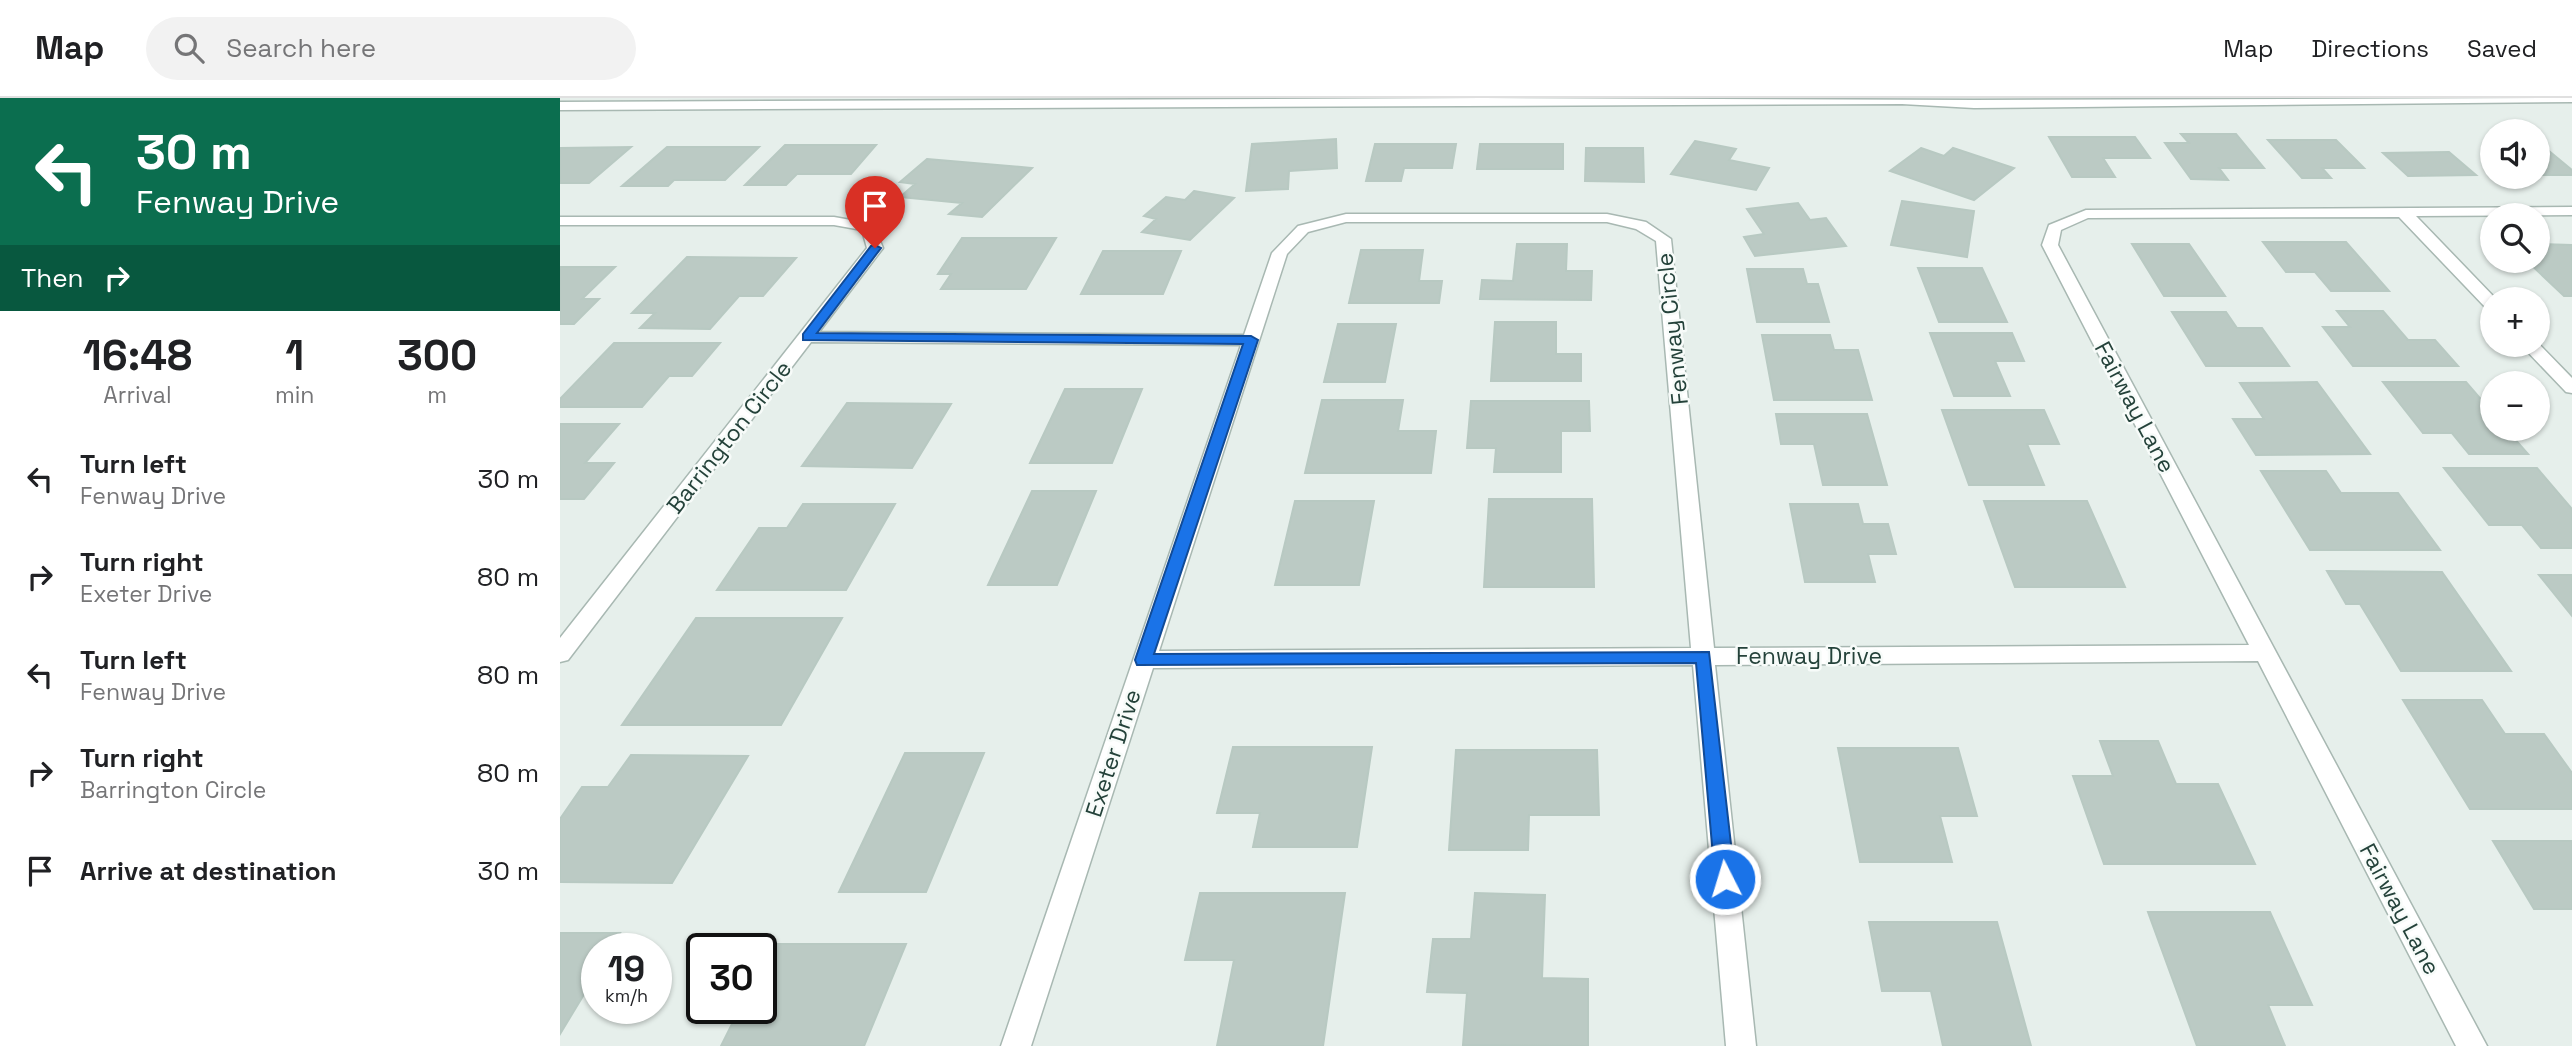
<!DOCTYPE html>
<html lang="en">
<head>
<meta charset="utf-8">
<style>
	:root { --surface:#fff; --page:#f2f2f2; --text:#202124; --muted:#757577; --line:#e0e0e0 }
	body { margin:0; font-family:"Space Grotesk",sans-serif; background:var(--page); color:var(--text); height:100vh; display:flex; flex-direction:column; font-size:26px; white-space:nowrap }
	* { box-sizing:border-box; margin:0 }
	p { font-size:23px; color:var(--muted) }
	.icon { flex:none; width:38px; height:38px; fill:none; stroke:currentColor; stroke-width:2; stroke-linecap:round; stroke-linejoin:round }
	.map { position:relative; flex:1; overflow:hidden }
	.side { display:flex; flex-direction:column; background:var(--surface); width:560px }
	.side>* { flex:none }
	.hud { background:#0b6e4f; color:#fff; overflow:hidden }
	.buttons { position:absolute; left:1920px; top:21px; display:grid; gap:14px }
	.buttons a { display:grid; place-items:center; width:70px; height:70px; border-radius:50%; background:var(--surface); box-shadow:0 2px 5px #0004; font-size:35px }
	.speed { position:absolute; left:21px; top:835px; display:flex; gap:14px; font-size:35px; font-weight:700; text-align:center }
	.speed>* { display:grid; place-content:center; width:91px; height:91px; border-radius:50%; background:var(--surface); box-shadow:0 2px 5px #0004; line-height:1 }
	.speed small { font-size:18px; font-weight:400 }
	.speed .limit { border:4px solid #111; border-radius:10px; background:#fff; color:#111 }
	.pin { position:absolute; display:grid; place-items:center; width:60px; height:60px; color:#fff; margin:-72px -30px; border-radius:50% 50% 50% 0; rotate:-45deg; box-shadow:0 0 7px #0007 }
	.pin .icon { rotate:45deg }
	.me { position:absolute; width:77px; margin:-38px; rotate:355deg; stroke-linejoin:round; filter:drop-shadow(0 0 5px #0008) }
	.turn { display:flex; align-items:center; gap:24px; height:147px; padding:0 21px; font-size:32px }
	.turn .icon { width:91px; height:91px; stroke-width:2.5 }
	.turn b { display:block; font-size:49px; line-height:60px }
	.then { display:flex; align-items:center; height:66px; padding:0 21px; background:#0003; gap:14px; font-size:26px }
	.eta { display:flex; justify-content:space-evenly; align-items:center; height:119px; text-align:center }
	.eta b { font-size:42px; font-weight:800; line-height:49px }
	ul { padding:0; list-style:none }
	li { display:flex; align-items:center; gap:21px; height:98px; padding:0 21px }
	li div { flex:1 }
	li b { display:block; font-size:26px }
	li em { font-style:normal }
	header { display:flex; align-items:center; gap:42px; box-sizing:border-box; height:98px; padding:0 35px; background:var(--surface); border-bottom:2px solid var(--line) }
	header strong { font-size:33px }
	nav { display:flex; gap:38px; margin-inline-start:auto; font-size:24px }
	.search { width:490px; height:63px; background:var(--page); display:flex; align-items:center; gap:18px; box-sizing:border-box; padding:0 24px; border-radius:38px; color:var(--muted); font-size:26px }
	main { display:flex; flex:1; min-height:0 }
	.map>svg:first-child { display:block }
	.building { fill:#bbcac4; stroke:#b8c9c2; stroke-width:2 }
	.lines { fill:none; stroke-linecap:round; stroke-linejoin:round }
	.minor-casing { stroke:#a8b8b2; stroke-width:3 }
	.minor { fill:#fff; fill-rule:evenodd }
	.route { fill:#1a73e8; stroke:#114b97; stroke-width:2 }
	.labels { text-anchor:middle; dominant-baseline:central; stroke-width:5; stroke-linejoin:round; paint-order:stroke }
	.street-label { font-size:23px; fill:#24423a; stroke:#f7fbf9 }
</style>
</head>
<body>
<header>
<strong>Map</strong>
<div class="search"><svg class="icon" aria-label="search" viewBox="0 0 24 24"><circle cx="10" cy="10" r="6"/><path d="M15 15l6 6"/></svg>Search here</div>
<nav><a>Map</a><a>Directions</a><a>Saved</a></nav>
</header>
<main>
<section class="side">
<div class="hud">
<div class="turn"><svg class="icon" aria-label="left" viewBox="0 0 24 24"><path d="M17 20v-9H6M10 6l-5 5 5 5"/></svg><div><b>30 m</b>Fenway Drive</div></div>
<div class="then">Then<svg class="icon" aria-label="right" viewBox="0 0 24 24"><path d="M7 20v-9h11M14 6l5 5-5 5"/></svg></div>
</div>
<div class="eta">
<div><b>16:48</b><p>Arrival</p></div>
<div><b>1</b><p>min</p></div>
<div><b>300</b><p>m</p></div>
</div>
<ul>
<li><svg class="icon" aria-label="left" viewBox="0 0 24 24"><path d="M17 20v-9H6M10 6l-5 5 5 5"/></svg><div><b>Turn left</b><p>Fenway Drive</p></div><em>30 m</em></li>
<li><svg class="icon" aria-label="right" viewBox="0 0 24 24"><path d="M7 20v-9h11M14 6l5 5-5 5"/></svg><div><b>Turn right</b><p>Exeter Drive</p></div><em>80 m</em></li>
<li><svg class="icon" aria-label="left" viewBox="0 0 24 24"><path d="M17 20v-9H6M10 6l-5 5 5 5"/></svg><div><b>Turn left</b><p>Fenway Drive</p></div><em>80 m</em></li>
<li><svg class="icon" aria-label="right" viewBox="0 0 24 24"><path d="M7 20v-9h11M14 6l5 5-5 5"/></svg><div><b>Turn right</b><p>Barrington Circle</p></div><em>80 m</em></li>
<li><svg class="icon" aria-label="arrive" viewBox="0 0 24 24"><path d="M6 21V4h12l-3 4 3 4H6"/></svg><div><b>Arrive at destination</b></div><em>30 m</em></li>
</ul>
</section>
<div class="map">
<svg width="2012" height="948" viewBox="0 0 2012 948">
	<rect width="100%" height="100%" fill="#e6efeb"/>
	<path class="building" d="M1621,36H1676L1704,70H1659L1668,82L1631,81L1605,45H1629Z
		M1489,39H1575L1590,60H1543L1555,79H1512Z
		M776,41L777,70L729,73L728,91L686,93L692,46Z
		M1708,42H1776L1804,70H1762L1771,80H1742Z
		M1135,43L1176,51L1169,62L1209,70L1196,92L1111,76Z
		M1978,44L2012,72V77H1978Z
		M815,46H896L892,70H844L841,83H806Z
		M920,46H1003V71H917Z
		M225,47H316L291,76H237L226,87H185Z
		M71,49L29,85H0V50Z
		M107,49H199L165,82H114L108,88H62Z
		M1026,50H1083L1084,84L1025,83Z
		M1361,50L1384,58L1393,50L1454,70L1414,102L1330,73Z
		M1889,54L1916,77L1848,78L1823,55Z
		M367,61L472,70L422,119L389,116L402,105L340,99L355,86L340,84Z
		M634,93L674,100L630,142L582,134L596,121L584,118L606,99L625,102Z
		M1342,103L1414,113L1407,159L1331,147Z
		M1238,105L1250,122L1266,120L1286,148L1195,158L1184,139L1204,136L1187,111Z
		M402,140H496L466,191H381L391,176H378Z
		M1703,144H1786L1829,193H1771L1755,174H1726Z
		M957,146H1007L1006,173H1032L1031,202L920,201L922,182L953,183Z
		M1572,146H1629L1665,198H1604Z
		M1978,146L2012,147V198H2004L1967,163H1978Z
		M801,152H863L859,183H882L879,205H789Z
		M543,153H621L603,196H521Z
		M127,159L236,160L203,198H179L150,231L80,230L95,215H72Z
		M0,169H55L22,201H39L14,226H0Z
		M1358,170H1422L1447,224H1379Z
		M1187,171H1243L1247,186H1258L1269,224H1197Z
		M1777,213H1823L1848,242H1875L1898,268H1793L1763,229H1790Z
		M1612,214H1666L1677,230H1702L1729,268H1646Z
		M935,224H996V256H1021V283H931Z
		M778,226H836L825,284H764Z
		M1370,235H1452L1464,263H1435L1450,298H1394Z
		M1202,237H1270L1274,252H1298L1312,302H1214Z
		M54,245H160L132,278H109L82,309H0V301Z
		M1757,284L1810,356L1696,357L1673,321H1704L1680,285Z
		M1823,284H1906L1932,314V331H1946L1968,356H1909L1892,335H1863Z
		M505,291H582L552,365H470Z
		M762,302H843L838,333H876L871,375H745Z
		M911,303H1029L1030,333H1001V374H934L936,350H907Z
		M287,305L391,306L352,370L242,368Z
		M1382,312H1484L1499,346H1467L1484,387H1409Z
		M1216,316H1307L1327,387H1263L1254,346H1221Z
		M0,326H59L25,365H54L24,401H0Z
		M1884,370H1977L2012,411V450H1981L1962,427H1929Z
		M1701,373H1766L1781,395H1838L1880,452H1750Z
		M472,393H536L497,487H428Z
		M929,401H1032L1034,489H924Z
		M735,403H814L799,487H715Z
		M1424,403H1527L1565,489H1455Z
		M243,406H335L286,492H157L199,430H227Z
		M1230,406H1298L1303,426H1328L1336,456H1308L1315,484H1245Z
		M1767,473L1882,474L1951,573H1841L1800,506H1786Z
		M1979,477H2012V518Z
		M136,520H282L221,627H62Z
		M1843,602H1922L1945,636H1984L2012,675V711H1910Z
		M1540,643H1598L1616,686H1658L1695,766H1544L1513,678H1553Z
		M673,649H812L797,749H693L700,715H657Z
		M1278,650H1398L1417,718H1380L1392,764H1300Z
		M896,652H1037L1039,717H969L968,752H889Z
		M345,655H424L366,794H279Z
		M71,657L188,658L112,785L0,784V721L22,689H48Z
		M1933,743H2012V811H1974Z
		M640,795H785L763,948H657L674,862H625Z
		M915,795L985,797L982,880L1028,881V948L903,947L907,895L867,894L873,841H911Z
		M1588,814H1710L1752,907H1708L1725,948H1637Z
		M1309,824H1437L1471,948H1383L1371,893H1322Z
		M0,835H60L51,850H37V875L0,936Z
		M212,846H346L304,948H161L180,910H201V867Z"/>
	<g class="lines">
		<g class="minor-casing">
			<path id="minor" d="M923,0L1414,2L2012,0V4L1414,10L1342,6L0,12V4Z
				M2012,109V117L1856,118L1936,201H1932V212L1926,210L1839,119L1528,120L1501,132L1498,147L1927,948H1896L1698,563L1155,567L1196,948H1166L1133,567L593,570L471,948H441L681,247L251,244L8,562L0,564V540L307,150L302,132L274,127H0V119H274L313,126L323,150L259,234L684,237L712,155L738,128L786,116H1047L1086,124L1111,141L1154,550L1689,547L1482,147L1489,127L1526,112ZM786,124H1047L1076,131L1096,143L1131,550L599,553L727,156L748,134Z
				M1978,245L2012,280V295L2006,294L1961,247Z"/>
		</g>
		<use href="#minor" class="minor"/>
	</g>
	<path class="route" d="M315,147L321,150L257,235L691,238L698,242L594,556L1149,554L1175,781L1172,788L1165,790L1158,788L1155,781L1136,565L577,567L575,562L683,246L243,242V236L311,148Z"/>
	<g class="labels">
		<g class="street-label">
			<text transform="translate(1112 231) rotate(-96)">Fenway Circle</text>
			<text transform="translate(1575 309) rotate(62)">Fairway Lane</text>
			<text transform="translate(169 339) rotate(-52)">Barrington Circle</text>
			<text x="1249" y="558">Fenway Drive</text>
			<text transform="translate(553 655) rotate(-72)">Exeter Drive</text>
			<text transform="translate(1840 811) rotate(62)">Fairway Lane</text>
		</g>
	</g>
</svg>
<div class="buttons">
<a><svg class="icon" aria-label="sound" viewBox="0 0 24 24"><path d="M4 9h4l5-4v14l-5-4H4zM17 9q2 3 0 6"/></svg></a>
<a><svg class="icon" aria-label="search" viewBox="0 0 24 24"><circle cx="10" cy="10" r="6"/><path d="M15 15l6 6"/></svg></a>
<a>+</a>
<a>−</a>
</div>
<div class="speed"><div>19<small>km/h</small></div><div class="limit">30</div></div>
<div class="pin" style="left:315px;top:150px;background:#d93025"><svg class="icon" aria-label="arrive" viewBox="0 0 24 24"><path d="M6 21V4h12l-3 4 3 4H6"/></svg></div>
<svg class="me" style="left:1165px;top:781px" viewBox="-20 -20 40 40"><circle r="17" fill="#1a73e8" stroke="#fff" stroke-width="3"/><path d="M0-11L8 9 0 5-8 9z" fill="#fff"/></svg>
</div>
</main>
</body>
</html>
